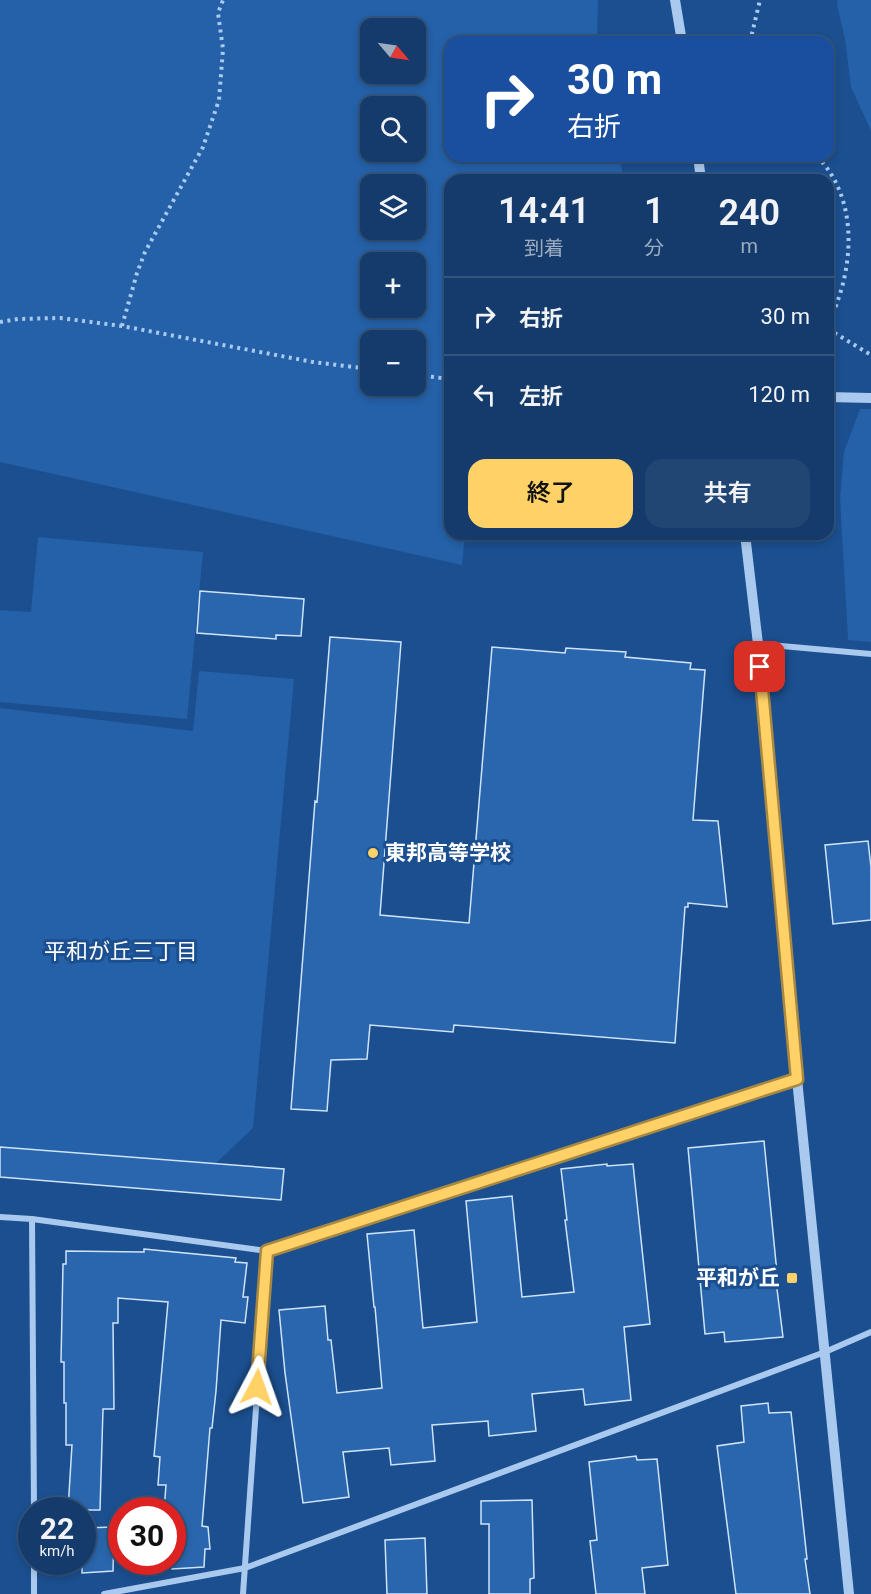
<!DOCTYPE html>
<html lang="ja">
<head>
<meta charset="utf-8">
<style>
	:root { --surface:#143b6b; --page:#214673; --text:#f1f3f6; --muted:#9dadc1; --line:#33557e; --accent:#ffd166 }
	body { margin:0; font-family:Roboto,"Noto Sans JP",sans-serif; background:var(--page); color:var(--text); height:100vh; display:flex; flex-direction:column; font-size:22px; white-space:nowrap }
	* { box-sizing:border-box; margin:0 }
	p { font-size:20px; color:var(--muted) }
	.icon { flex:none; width:33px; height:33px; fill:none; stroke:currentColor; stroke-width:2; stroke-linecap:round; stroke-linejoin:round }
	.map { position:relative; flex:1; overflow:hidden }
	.details { position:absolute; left:444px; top:174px; width:390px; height:366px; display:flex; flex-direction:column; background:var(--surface); border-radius:18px; box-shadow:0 3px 9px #0003,0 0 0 2px var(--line) }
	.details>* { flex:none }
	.guide { position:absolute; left:444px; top:36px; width:390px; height:126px; border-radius:18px; box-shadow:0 3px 9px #0003,0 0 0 2px var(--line); background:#1a4fa0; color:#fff; overflow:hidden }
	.needle { width:39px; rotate:119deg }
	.controls { position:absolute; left:360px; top:18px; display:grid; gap:12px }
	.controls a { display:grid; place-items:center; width:66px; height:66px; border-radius:12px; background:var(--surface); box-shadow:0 3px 9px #0003,0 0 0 2px var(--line); font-size:30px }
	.speed { position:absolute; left:18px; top:1497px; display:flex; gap:12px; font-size:30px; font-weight:700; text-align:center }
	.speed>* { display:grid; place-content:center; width:78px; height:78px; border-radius:50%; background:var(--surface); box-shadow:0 3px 9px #0003,0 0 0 2px var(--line); line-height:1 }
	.speed small { font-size:15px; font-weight:400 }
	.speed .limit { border:9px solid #d22; background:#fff; color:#111 }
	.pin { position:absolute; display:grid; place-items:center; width:51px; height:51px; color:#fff; margin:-26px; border-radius:12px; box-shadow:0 3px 9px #0006 }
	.me { position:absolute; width:66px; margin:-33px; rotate:4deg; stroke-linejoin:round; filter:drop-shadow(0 0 4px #0008) }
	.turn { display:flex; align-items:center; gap:21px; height:126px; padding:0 24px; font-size:27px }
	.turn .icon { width:78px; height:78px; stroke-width:2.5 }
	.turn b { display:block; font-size:42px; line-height:51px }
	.eta { display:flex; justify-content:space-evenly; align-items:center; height:102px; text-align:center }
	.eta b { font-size:36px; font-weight:600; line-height:42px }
	.cta { display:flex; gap:12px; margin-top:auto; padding:12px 24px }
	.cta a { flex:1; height:69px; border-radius:18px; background:var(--accent); color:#111; font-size:24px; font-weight:600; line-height:69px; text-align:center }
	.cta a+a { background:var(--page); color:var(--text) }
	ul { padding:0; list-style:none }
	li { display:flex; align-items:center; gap:18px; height:78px; padding:0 24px; border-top:2px solid var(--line) }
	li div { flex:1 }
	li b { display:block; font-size:22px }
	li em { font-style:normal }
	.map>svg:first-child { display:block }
	.green { fill:#2461a8; fill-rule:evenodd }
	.building { fill:#2a66ad; stroke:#cfe3fa; stroke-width:1.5 }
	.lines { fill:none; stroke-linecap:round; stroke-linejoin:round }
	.path { stroke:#a9c9ee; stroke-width:4; stroke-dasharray:3 4.5; stroke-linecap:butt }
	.minor { stroke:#a9c9ee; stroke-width:6 }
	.tertiary { stroke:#a9c9ee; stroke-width:10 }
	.route-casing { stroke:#a68842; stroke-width:15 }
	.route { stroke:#ffd166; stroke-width:10 }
	.poi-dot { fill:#ffd166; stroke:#1b4f8f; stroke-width:2 }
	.labels { text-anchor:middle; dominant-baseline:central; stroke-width:6; stroke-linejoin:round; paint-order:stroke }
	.poi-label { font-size:21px; font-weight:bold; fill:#fff; stroke:#1b4f8f; text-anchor:start }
	.neighbourhood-label { font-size:22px; fill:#fff; stroke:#1b4f8f }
</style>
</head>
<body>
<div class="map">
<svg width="871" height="1594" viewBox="0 0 871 1594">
	<rect width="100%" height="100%" fill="#1b4f8f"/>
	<path class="green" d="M0,0H598L597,42H450V156H618L625,180H450V534H465L462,565L0,462ZM370,28H416V74H370ZM370,106H416V152H370ZM370,184H416V230H370ZM370,262H416V308H370ZM370,340H416V386H370Z
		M838,0H871V131L851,87L845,39L837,5Z
		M860,409H871V642L848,640L840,498L844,452Z
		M38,537L203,552L187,719L0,702V610L31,612Z
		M199,671L294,679L253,1128L212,1167L0,1149V708L193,731Z"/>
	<path class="building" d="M200,591L304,599L301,636L276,635V639L197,633Z
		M330,637L401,642L380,915L469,923L492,647L565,653L566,648L626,652L625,657L691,663L690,669L705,670L693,820L718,821L727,907L688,903V907H685L675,1043L454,1025L453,1032L370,1025L367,1059L331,1060L327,1111L291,1109L315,801L317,802Z
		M868,841L871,867V920L833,924L825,845Z
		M764,1141L777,1273H775L783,1337L725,1342L724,1332L705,1334L688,1148Z
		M0,1147L284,1169L281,1200L0,1177Z
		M607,1164V1166L633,1164L650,1324L624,1327L631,1400L585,1405L583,1389L532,1394L536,1431L489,1436L488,1421L432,1425L435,1461L391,1465L389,1448L343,1452L349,1497L303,1503L285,1373L279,1310L325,1306L328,1340H331L337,1393L382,1388L375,1307H374L367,1234L414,1230L423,1328L477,1322L466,1201L512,1196L522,1297L574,1292L565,1220H567L561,1169Z
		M144,1249L236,1258L235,1262L247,1263L243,1297H248L245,1323L221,1320L216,1391L212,1428H210L202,1526L208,1527L210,1549H205L204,1567L172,1569V1510H164L166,1485H158L160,1457L154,1456L168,1302L118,1298V1323H113L114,1409H103L100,1510H68L72,1445H66V1403H64V1362H61L63,1264H66V1251L144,1252Z
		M768,1403L769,1413L791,1412L807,1559H805L810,1594H736L717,1446L744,1442L741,1406Z
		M636,1456L637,1460L657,1459L668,1565L642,1568L645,1594H596L590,1541L597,1540L589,1462Z
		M532,1500L534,1578L530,1579V1594H489V1524H481V1501Z
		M114,1527L113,1571L82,1573V1528Z
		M425,1538L427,1594H387L385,1540Z"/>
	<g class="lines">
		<path class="path" d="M750,42L760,0
			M817,156C821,161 826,166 829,171C859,215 851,278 828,324
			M0,322L18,319L60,318L122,326L313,362L370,369
			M122,326L137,273L145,252L203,147L219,100L223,49L218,13L223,0
			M828,329L871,355
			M416,375L450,379"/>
		<path class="minor" d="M758,644L871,654
			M0,1217L32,1219L267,1251L797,1079
			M32,1219L34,1510
			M34,1562V1594
			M104,1594L245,1568L825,1352L871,1332
			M243,1594L267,1251"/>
		<path class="tertiary" d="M675,0L682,42
			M698,156L701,180
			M828,397L871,398
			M745,534L758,644L797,1079L849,1594"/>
	</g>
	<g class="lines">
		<g class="route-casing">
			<path id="route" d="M257,1387L267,1251L797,1079L760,667"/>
		</g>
		<use href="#route" class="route"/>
	</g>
	<g class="poi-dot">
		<circle cx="373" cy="853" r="6"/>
		<rect x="786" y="1272" width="12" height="12" rx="3"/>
	</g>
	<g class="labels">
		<g class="poi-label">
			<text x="385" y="853">東邦高等学校</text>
			<text x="780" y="1278" text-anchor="end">平和が丘</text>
		</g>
		<g class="neighbourhood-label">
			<text x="121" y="951">平和が丘三丁目</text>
		</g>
	</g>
</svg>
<div class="controls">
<a><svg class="needle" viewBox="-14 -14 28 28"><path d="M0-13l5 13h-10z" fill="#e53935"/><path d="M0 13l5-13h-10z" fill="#9dadc1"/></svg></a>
<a><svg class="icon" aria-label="search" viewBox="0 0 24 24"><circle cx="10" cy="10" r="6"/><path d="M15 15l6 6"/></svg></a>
<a><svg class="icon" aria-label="layers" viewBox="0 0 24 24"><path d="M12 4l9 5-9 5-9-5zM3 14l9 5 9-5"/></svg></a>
<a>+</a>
<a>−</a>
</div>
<div class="speed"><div>22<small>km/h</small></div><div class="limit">30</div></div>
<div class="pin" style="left:760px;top:667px;background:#d93025"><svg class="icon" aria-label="arrive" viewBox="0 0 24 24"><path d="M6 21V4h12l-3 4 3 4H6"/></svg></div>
<svg class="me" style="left:257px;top:1387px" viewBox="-20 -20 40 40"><path d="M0-17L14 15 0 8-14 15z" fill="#ffd166" stroke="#fff" stroke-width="4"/></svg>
<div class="guide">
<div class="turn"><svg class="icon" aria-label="right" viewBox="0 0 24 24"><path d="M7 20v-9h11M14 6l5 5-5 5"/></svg><div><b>30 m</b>右折</div></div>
</div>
<section class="details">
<div class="eta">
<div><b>14:41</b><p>到着</p></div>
<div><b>1</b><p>分</p></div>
<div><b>240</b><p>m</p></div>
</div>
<ul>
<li><svg class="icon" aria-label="right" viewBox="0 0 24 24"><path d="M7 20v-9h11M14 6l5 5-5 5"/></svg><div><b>右折</b></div><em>30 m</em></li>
<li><svg class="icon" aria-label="left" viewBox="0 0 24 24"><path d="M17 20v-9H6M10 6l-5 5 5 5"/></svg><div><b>左折</b></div><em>120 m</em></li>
</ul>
<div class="cta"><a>終了</a><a>共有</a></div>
</section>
</div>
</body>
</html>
